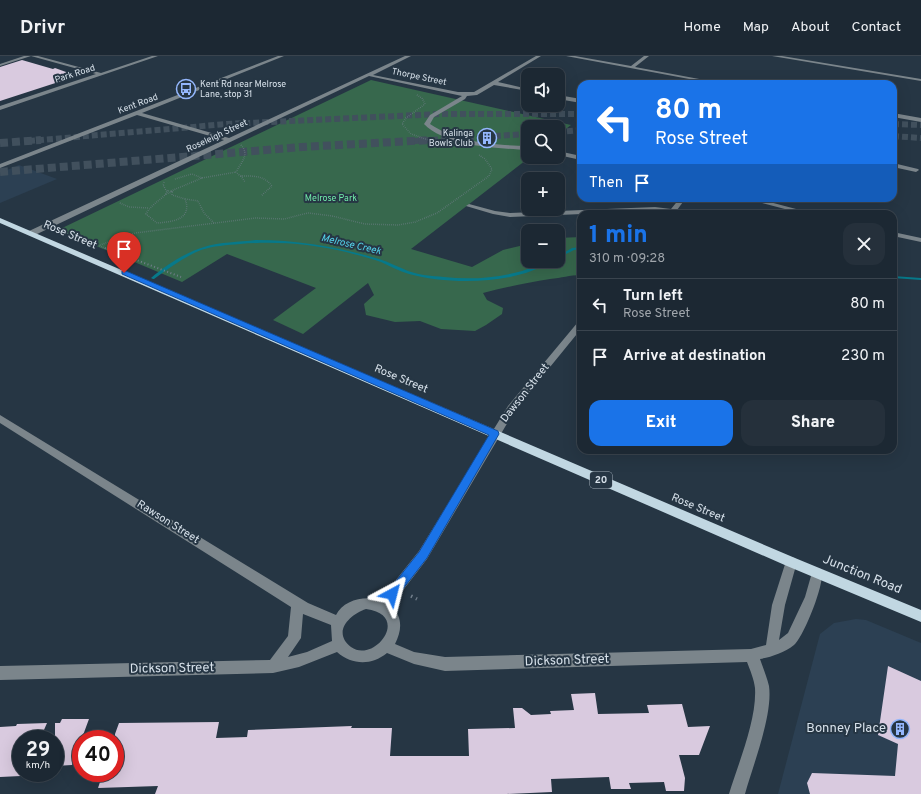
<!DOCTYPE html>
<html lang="en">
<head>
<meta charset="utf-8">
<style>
	:root { --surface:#1c2833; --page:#25303b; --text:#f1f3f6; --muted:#a0a6ac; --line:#3a444e; --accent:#1a73e8 }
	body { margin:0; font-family:Overpass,sans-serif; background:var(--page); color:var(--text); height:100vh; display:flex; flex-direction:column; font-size:15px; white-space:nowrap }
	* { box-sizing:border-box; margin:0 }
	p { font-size:13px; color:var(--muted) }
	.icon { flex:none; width:22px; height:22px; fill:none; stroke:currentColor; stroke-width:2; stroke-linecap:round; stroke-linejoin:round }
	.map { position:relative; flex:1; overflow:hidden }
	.drawer { position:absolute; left:577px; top:154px; width:320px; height:244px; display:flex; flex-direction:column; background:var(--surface); border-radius:12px; box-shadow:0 4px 16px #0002,0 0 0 1px var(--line) }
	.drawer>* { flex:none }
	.hud { position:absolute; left:577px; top:24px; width:320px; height:122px; border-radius:12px; box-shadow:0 4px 16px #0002,0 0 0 1px var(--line); background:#1a73e8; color:#fff; overflow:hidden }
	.controls { position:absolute; left:521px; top:12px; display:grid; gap:8px }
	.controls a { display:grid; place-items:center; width:44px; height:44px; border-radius:8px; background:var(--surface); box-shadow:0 4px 16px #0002,0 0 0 1px var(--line); font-size:20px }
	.speed { position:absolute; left:12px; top:674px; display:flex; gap:8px; font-size:20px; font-weight:700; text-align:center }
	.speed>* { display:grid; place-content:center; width:52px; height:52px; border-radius:50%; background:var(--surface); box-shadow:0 4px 16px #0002,0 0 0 1px var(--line); line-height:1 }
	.speed small { font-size:10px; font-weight:400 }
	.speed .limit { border:6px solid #d22; background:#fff; color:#111 }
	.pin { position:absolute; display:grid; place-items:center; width:34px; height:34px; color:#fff; margin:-41px -17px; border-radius:50% 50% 50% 0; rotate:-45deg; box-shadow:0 0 4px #0007 }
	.pin .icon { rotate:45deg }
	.me { position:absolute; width:44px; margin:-22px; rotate:38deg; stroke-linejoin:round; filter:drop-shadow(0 0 3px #0008) }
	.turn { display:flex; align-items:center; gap:14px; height:84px; padding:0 12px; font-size:18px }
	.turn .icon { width:52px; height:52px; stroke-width:2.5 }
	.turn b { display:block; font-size:28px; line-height:34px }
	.then { display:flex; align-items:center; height:38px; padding:0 12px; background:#0003; gap:8px; font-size:15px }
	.round { display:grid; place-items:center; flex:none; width:42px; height:42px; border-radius:12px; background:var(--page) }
	.headline { display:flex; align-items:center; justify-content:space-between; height:68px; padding:0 12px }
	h1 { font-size:24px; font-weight:800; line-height:30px; color:var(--accent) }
	.cta { display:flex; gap:8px; margin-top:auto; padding:8px 12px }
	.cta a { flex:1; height:46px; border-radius:12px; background:var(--accent); color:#fff; font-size:16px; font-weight:800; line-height:46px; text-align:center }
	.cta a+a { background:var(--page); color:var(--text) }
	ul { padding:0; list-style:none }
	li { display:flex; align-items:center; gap:12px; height:52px; padding:0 12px; border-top:1px solid var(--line) }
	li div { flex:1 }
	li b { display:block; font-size:15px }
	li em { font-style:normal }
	header { display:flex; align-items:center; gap:24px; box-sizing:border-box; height:56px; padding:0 20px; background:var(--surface); border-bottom:1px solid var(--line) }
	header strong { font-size:19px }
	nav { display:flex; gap:22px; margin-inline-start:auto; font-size:14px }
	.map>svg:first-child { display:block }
	.built { fill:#2c4053 }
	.green { fill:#37684d }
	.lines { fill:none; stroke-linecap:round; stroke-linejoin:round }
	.stream { fill:#07798a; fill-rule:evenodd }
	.building { fill:#d9cadf }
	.highway-tunnel-far1 { stroke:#41505d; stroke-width:6; stroke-dasharray:6 3; stroke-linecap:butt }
	.highway-tunnel { stroke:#41505d; stroke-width:8; stroke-dasharray:8 4; stroke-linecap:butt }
	.path-far2 { stroke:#727f8b; stroke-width:1.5; stroke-dasharray:0.5 1.5; stroke-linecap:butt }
	.path-far1 { stroke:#727f8b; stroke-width:2; stroke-dasharray:1 2.5; stroke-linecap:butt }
	.path { stroke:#727f8b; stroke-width:3.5; stroke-dasharray:1.5 4; stroke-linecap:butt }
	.minor { fill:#7b858b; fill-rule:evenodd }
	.major { fill:#c1d7e2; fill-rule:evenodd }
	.route { fill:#1a73e8; stroke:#114b97 }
	.labels { text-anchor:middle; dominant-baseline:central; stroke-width:4; stroke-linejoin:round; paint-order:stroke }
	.far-street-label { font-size:9px; fill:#d8e2eb; stroke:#263644 }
	.far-poi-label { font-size:9px; fill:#d8e2eb; stroke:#263644; text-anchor:start }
	.far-park-label { font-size:9px; fill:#70eaa9; stroke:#263644 }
	.far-water-label { font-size:10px; font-style:italic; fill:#55d3ec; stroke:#263644 }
	.shield { fill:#263644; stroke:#a3aeb9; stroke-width:1 }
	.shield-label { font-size:10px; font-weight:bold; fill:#d8e2eb }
	.street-label { font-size:11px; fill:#d8e2eb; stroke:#263644 }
	.near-street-label { font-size:13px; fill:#d8e2eb; stroke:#263644 }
	.near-poi-label { font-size:13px; fill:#d8e2eb; stroke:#263644; text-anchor:end }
</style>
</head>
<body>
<header>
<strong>Drivr</strong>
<nav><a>Home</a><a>Map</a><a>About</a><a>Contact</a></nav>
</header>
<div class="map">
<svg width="921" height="738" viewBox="0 0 921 738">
	<rect width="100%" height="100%" fill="#263644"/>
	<path class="built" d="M19,109L57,123L0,147V117Z
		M856,563L866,564L921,587V738H778L820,578L834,567Z"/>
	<path class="green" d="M371,24L571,69L558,79V71H528V101H530L411,193L472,211L503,194L528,188V205H558V182L581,181V219C569,219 562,222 550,223C527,227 505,231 483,237L487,244L503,252L502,258L486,269L475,275L441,273L420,265L395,266L366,259L364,248L374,239L368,227L303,278L273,264L316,232L227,198L182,226L58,174Z"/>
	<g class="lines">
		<path class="stream" d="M256,184C298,184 339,191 379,203C389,206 398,211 408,215C419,219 432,220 444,221C470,224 497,222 522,215C532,212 541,205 551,205C516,229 449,229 409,218C399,215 390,210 381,206C370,202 357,199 346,196C311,188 276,185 240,188C227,189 213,190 201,194C184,201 169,212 154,223H153L151,222C165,210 186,196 204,191C220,186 239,186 256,184Z
			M581,191V193L574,194L558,202V200L572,192Z
			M893,220L921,222V224L893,222Z"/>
	</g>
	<path class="building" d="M22,4L53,13L55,12L77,20L0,45V11Z
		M888,610L921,625V738H810L807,727L812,717L895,720L898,688L878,679Z
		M595,637L598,658L649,657L647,649L682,648L688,671L710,670L699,699H679L685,722L684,735H666L664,726L629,727L631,733H611L609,721L551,723L552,736L506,738H155L158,730L98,732L103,717H115V678L119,667L219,666L216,682L247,681L248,674L352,670L351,672H392L390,700H469L468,673L515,672L513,652H522L531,659L551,658L550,655L574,654L571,638Z
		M62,663H89L72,709L55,710V667H60Z
		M47,667L40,683H21V720L0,721V671L16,670L17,668Z"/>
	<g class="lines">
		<path class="highway-tunnel-far1" d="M893,68L921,69
			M558,76L581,74
			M893,80L921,82
			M29,85L227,68L440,58H581
			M414,85L528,78"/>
		<path class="highway-tunnel" d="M0,87L41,84
			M0,116L302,91L431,84"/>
		<path class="path-far2" d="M417,39L422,42L425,48L406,62L402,68L411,78L434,86
			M241,89C250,98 241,107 236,116L240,120C252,120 264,119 272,130L261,140
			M241,120L245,126
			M175,123L192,118L202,122
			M164,126L163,129L167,136
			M168,135L172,136L166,138Z
			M171,135L202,122L236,116
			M166,138C159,145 150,150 146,158L157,167C171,166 193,164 185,143L172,139V137
			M185,143L198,145L204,157L215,168
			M120,147L129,151L149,152
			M62,175L107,193
			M100,189L135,177L255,162L284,163L308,157L332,160L365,168L398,169L415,166L437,157L489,120L492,113L485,103L479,99"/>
		<path class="path-far1" d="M105,192L181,221"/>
		<path class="path" d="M411,540L417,543"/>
		<path class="minor" d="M24,0H38L101,17L152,0H158L0,54V50L96,18L31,0L0,10V8Z
			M278,0H284L142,57L229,82L405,0H411L373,19L458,36H474L536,0H541L498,26L528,33V35L494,29L477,39L467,40L465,43L434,61L430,68C458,87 495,89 528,90V94C497,92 447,91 424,68L430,59L462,40L369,20L35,179H29V175L224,84L137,59L0,112V108Z
			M566,0H575L631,10L644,0H649L635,11L726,28H716Z
			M772,0H782L921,23V25Z
			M558,39L581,43V47L558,43Z
			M893,57L921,62V66L893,61Z
			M558,95L581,100V104L558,99Z
			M893,107L918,113L919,114L916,116L893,111Z
			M680,142H686L674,158L655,155L510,161L493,158L466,150L469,148L495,155L510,157L655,151L671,153Z
			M743,142H754L815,158H804Z
			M893,176L921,182V186L893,180Z
			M581,265V273L515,354L427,503L391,550C403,561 402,574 395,588L414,596L445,601L751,593L766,589L772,549L787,502L791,501L795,502L797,506L785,549L779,584L788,577L805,541L813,513L817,512L821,513C827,524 803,582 794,589C784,597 771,601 760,603C763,612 767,621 769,630C773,659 753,709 745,738H729C738,708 757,664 755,632C754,623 750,614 747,606L445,615L414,608L387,597C371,610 352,609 337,596L299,611L273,617L0,624V610L270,604L288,580L291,551L0,367V359L308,547L336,559C343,544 365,539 380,544L419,495L508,350L578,266ZM366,553C412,559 374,608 351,591C332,576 349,559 366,553ZM303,558L331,569L332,585L307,596L288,601L301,582Z"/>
		<path class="major" d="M0,162L795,502L921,554V566L787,510L0,167Z"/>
	</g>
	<path class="route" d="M122,215H126L498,375L499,378L427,502L396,542L392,543L388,542L386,538L388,535L419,496L489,379L122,218Z"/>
	<defs>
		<g id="bus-ring" transform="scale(1)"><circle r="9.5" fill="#263644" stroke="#94b7fd" stroke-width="1.5"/><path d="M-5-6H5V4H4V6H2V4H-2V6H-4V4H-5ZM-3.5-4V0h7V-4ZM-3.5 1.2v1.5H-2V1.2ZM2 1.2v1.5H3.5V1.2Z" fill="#94b7fd"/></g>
		<g id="building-ring" transform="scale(1)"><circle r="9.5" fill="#263644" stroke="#94b7fd" stroke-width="1.5"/><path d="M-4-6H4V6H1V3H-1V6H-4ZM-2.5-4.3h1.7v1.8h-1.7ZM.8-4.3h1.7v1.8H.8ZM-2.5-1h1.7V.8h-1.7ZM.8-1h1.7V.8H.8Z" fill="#94b7fd"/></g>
	</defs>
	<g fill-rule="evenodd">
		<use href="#bus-ring" x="186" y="33"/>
		<use href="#building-ring" x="487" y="82"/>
		<use href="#building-ring" x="900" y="673"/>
	</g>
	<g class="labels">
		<g class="far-street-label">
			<text transform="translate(75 18) rotate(-18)">Park Road</text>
			<text transform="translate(419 21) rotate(12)">Thorpe Street</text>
			<text transform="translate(138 48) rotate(-21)">Kent Road</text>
			<text transform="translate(217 80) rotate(-25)">Roseleigh Street</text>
		</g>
		<g class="far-poi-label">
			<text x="200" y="28">Kent Rd near Melrose<tspan x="200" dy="10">Lane, stop 31</tspan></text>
			<text x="473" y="77" text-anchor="end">Kalinga<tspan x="473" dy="10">Bowls Club</tspan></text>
		</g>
		<g class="far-park-label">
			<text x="331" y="142">Melrose Park</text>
		</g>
		<g class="far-water-label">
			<text transform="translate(351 189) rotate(13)">Melrose Creek</text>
		</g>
		<rect class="shield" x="590" y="416" width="22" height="16" rx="3"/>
		<g class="shield-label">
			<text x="601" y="424">20</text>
		</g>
		<g class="street-label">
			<text transform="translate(70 179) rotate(23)">Rose Street</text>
			<text transform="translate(401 323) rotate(23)">Rose Street</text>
			<text transform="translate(525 337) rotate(-52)">Dawson Street</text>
			<text transform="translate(698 452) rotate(23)">Rose Street</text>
			<text transform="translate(168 466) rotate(32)">Rawson Street</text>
		</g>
		<g class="near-street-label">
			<text transform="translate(862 519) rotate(22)">Junction Road</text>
			<text transform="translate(567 605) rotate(-2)">Dickson Street</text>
			<text transform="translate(172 613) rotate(-1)">Dickson Street</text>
		</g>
		<g class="near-poi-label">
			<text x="886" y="673">Bonney Place</text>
		</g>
	</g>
</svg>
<div class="controls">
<a><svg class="icon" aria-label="sound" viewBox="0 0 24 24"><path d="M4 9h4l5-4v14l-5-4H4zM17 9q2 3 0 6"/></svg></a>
<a><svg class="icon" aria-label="search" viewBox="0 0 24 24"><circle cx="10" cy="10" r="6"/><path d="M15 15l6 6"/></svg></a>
<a>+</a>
<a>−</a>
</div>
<div class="speed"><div>29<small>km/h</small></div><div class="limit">40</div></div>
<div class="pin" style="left:124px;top:217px;background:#d93025"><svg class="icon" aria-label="arrive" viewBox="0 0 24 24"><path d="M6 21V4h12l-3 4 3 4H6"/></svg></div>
<svg class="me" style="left:392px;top:538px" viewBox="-20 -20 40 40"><path d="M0-17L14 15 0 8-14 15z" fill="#1a73e8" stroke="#fff" stroke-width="4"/></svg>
<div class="hud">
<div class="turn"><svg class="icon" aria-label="left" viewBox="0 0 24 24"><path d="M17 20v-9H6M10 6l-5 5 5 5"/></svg><div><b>80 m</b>Rose Street</div></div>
<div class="then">Then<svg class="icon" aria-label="arrive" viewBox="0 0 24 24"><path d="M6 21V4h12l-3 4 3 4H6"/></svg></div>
</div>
<section class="drawer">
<div class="headline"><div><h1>1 min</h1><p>310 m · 09:28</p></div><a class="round"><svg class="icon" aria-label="close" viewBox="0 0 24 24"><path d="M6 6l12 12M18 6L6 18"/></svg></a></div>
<ul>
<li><svg class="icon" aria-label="left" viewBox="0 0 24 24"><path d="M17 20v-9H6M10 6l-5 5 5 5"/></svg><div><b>Turn left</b><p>Rose Street</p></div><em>80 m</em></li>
<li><svg class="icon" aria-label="arrive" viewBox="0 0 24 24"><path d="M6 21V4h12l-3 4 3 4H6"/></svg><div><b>Arrive at destination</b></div><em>230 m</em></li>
</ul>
<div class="cta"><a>Exit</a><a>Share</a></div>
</section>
</div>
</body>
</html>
